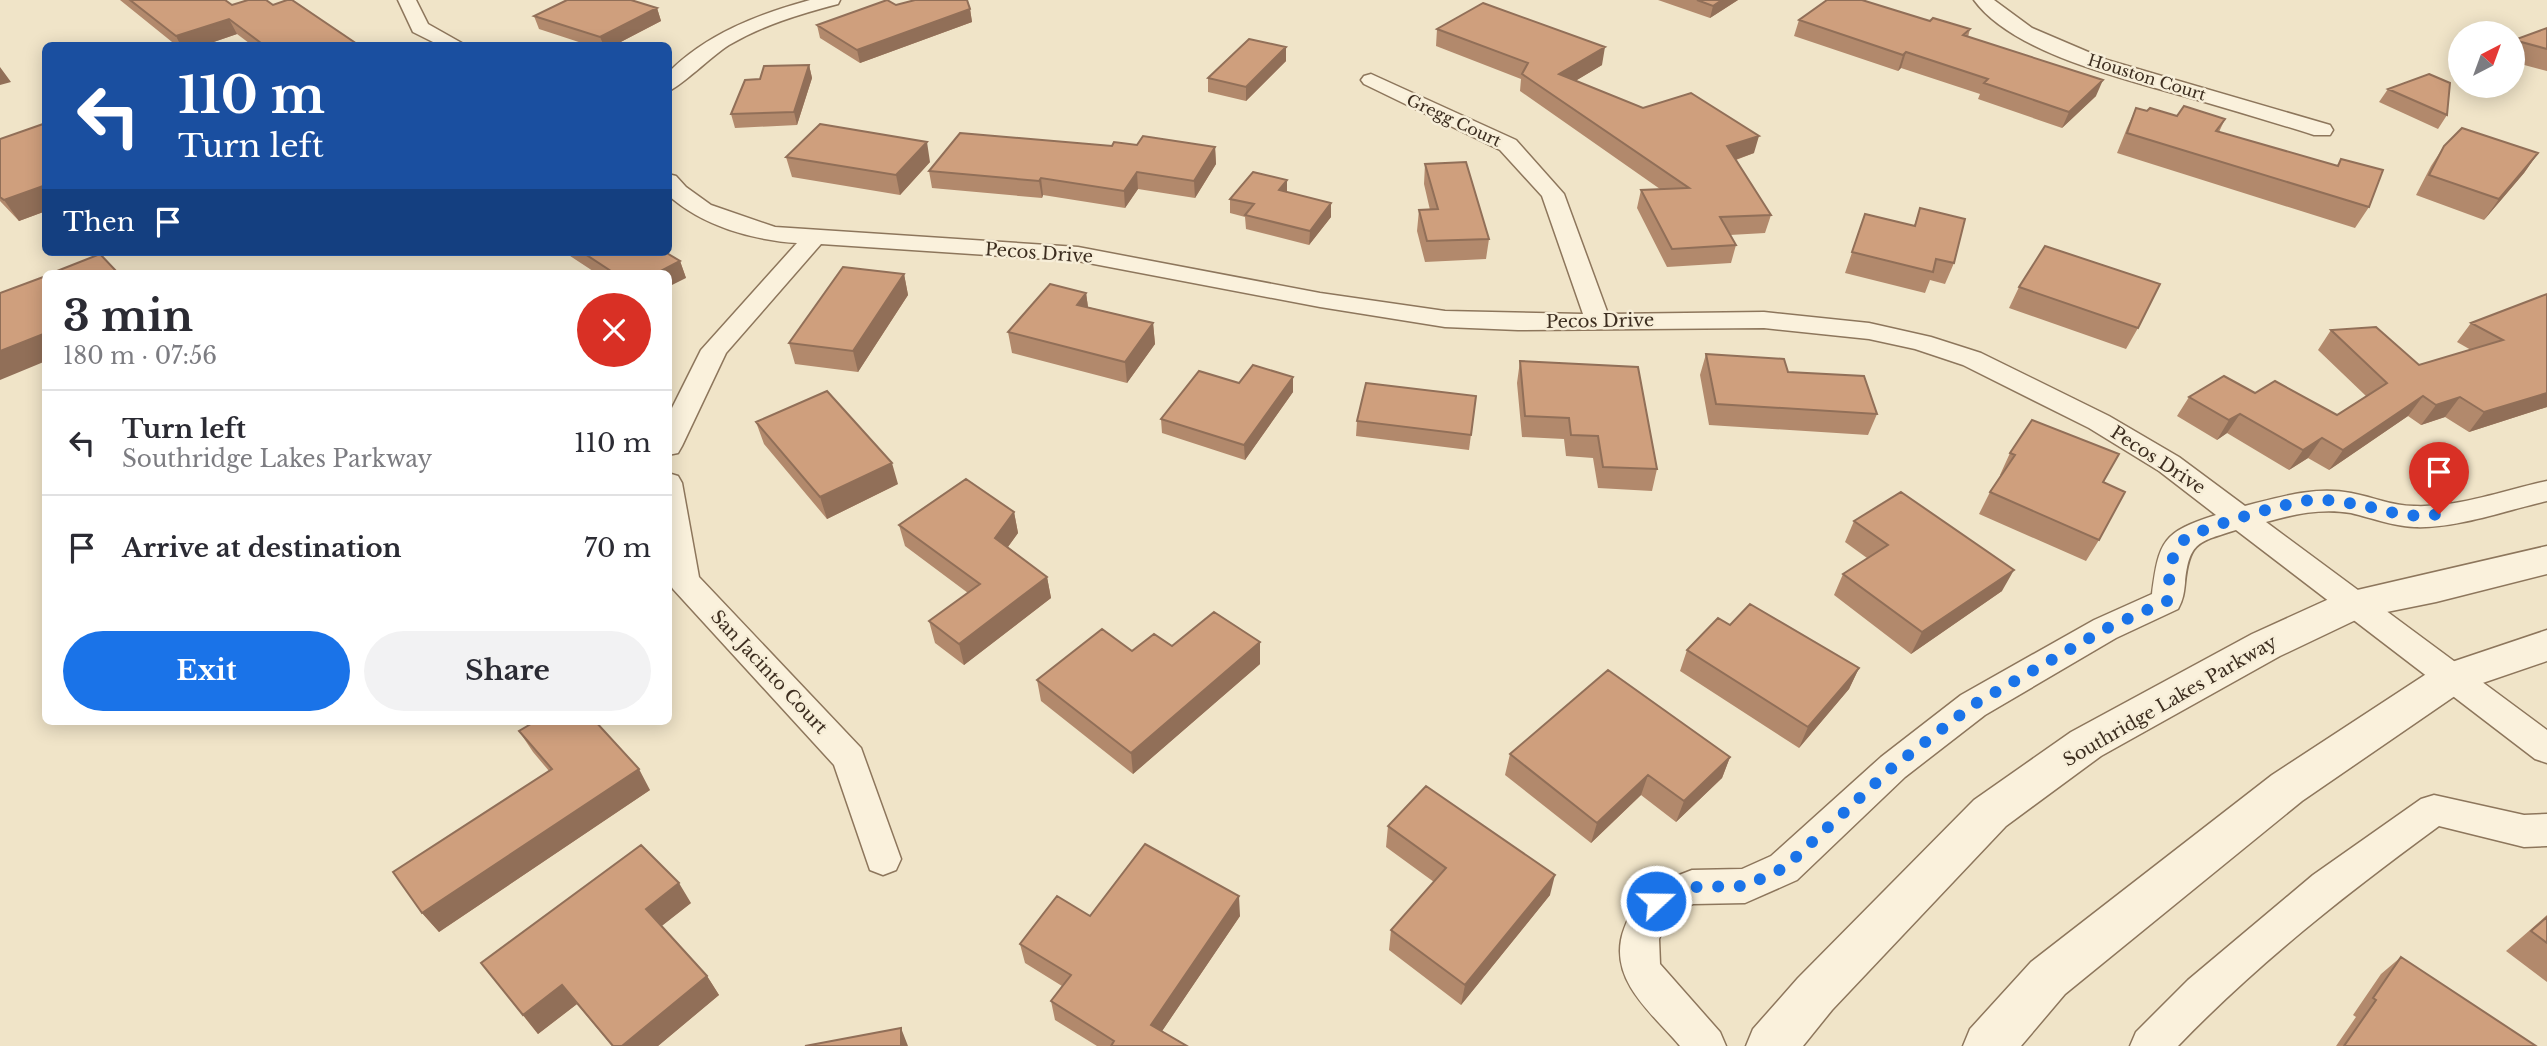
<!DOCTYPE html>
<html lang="en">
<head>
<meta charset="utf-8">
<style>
	:root { --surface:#fff; --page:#f2f2f3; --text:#2b2b33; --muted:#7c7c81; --line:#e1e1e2; --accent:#1a73e8 }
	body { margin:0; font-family:"Libre Baskerville",serif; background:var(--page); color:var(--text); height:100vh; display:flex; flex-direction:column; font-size:26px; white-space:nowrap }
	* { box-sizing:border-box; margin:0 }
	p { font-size:23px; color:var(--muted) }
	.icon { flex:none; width:38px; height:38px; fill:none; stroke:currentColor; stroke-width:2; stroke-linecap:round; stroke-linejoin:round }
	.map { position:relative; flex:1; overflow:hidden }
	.side { position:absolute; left:42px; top:270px; width:630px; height:455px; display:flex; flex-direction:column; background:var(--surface); border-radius:10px; box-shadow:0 4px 18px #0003 }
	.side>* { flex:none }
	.hud { position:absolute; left:42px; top:42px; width:630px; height:214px; border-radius:10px; box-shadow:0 4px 18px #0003; background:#1a4fa0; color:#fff; overflow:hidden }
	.needle { width:46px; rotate:41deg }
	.controls { position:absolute; left:2448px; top:21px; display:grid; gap:14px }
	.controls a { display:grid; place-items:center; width:77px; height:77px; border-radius:50%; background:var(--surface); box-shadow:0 4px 18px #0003; font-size:35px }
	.pin { position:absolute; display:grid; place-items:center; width:60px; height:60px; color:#fff; margin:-72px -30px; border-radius:50% 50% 50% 0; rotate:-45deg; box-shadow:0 0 7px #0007 }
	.pin .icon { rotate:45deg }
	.me { position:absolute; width:77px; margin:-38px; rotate:69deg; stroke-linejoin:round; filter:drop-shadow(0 0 5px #0008) }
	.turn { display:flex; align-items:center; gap:24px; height:147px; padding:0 21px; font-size:32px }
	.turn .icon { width:91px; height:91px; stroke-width:2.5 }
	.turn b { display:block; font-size:49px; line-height:60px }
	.then { display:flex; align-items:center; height:66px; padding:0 21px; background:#0003; gap:14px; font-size:26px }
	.round { display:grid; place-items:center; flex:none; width:74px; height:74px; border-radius:37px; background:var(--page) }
	.overview { display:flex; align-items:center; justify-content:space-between; height:119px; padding:0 21px }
	h1 { font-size:42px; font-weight:700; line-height:52px }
	.cta { display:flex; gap:14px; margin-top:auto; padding:14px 21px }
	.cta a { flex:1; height:80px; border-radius:42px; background:var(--accent); color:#fff; font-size:28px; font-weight:700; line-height:80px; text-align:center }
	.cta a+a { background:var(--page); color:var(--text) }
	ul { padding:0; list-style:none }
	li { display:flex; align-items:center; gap:21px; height:105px; padding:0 21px; border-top:2px solid var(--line) }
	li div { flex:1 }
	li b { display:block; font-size:26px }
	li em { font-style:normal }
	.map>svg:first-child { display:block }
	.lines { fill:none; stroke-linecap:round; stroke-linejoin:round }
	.minor-casing { stroke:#8d765c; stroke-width:3 }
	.tertiary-casing { stroke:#8d765c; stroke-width:3 }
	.minor { fill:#faf1dc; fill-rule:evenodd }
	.tertiary { fill:#faf1dc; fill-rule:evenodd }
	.wall { fill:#b2896c }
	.shaded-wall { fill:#916f58 }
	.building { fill:#cf9f7d; stroke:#916f58; stroke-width:2 }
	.route { stroke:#1a73e8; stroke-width:12; stroke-dasharray:0 21.6 }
	.labels { text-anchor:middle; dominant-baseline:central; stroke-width:5; stroke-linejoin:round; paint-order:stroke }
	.far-street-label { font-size:16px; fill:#3d2e20; stroke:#f7eed8 }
	.street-label { font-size:18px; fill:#3d2e20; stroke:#f7eed8 }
</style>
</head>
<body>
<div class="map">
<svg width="2547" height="1046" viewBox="0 0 2547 1046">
	<rect width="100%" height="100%" fill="#f0e4c8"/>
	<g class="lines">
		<g class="minor-casing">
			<path id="minor" d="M398,0H416L428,24L467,46H441L413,32Z
				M810,0H840L838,4C800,14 763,25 729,45C714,54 678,89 668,91V73C706,34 759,14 810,0Z
				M1974,0H1994L2032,28L2107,60L2330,125L2333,130L2330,135H2314C2273,122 2232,110 2191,98C2129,80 2013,54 1974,0Z
				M1371,74L1516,140L1564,194L1608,314L1764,312L1869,323L1931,337L1981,353L2109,416L2179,457L2245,506C2281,497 2314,486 2351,493C2373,497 2392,506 2414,506C2458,508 2505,490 2547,481V501C2507,510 2455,529 2414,527C2392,526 2372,518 2351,513C2321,508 2295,514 2266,522L2547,730V763L2535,759L2236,530C2199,542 2189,541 2185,583C2184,593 2183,600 2178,609L2116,638L1985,715L1905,777L1797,880L1745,903L1693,904L1670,913L1659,939L1660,964L1720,1032L1726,1046H1680C1654,1015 1613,984 1621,940C1624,923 1636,904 1643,889L1692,870L1742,869L1771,856L1881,757L1961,695L2094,620L2152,594C2159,540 2163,532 2216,515L2159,471L2089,428L1963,365L1915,349L1869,339L1764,328L1518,330L1445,327L1320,307L1078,261L821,244L726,353L682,446L678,453L668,455V416L701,350L797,243C753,240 702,226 668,195V174L676,176L686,187L711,205L775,227L1078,247L1320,293L1445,311L1583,314L1542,196L1500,150L1364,84L1361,80L1364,76Z
				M668,473L678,476L682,483L699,577L861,748L901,859L896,870L883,875L870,870L834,765L673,589L668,581Z
				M2434,795L2524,815L2547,814V846L2524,847L2439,826C2346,894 2258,963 2178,1046H2130L2136,1032L2188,980L2313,875L2421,799Z"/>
		</g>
		<g class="tertiary-casing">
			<path id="tertiary" d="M2547,546V574L2436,602L2362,617L2280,656L2101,756L2006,826L1832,1010L1803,1046H1746L1753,1029L1798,978L1974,800L2071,732L2252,634L2340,594Z
				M2547,630V661L2465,689L2302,801L2065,994L2021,1046H1963L1970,1029L2031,962L2272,775L2437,667Z"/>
		</g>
		<use href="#minor" class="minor"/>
		<use href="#tertiary" class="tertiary"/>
	</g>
	<path class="wall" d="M120,0H225L232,5H273L360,46H253L237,34L202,46H177Z
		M1658,0H1738L1710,18Z
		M896,5L970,9L972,22L860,63L820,38L817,25Z
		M657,8L661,21L613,46H591L539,29L534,16Z
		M1799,20L1930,21L1970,29L1968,37L2096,96L2062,128L1978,99L1980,94L1901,68L1898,71L1794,36Z
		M2547,28V71L2513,62L2514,40Z
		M1437,29L1602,65L1575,81L1754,153L1736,160L1771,215L1765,233L1730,235L1736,245L1731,263L1667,267L1637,208L1641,190L1660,189L1520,91L1521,79L1436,46Z
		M1286,47V61L1246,101L1208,92V78Z
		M809,65L812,78L797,125L735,128L731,114L760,79Z
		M2388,89L2447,115L2438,129L2379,102Z
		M2136,108L2177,116L2225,119L2219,132L2337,166L2341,159L2369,207L2355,228L2117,153L2127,128Z
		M46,123V211L19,221L0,201V139Z
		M1137,145L1215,147L1216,164L1195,198L1138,189L1125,208L1043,195L1042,198L932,188L929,171L1112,146Z
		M2444,146L2538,153L2524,173L2484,220L2416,195L2431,166Z
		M786,157L930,162L900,195L792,177Z
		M1425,164L1489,239L1486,259L1425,262L1417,231L1419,210H1430L1424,184Z
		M1287,192L1331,203V217L1309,245L1246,229L1245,217L1230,213V199Z
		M1920,208L1954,263L1945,284L1930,280L1925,293L1845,273L1865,214L1914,226Z
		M564,252H665L680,261L686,278L668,273H596Z
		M904,274L908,295L858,372L795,364L789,343Z
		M2019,287L2138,328L2126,349L2009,308Z
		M1086,293L1088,307L1153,323L1155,344L1127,383L1012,353L1008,332Z
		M2547,294V407L2469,432L2445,417L2421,425L2408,416L2329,470L2308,458L2289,470L2227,433L2217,440L2177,416L2189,397L2255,393L2337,415L2366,396L2318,350L2331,330L2419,365L2471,350L2457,342L2471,323Z
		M1706,354L1788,372L1877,414L1868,435L1709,425L1700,375Z
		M1520,361L1657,469L1652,491L1598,488L1593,458L1566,456L1564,439L1522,437L1517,383Z
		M1293,377V392L1245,460L1162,433L1161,419Z
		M1476,396L1469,450L1356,436L1357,421Z
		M756,422L898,484L827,519L764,444Z
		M2010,453L2103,482L2099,540L2086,561L1979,514L1990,492L2001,475H2000Z
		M1014,512L1018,533L1008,547L1047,577L1051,598L964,665L935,643L929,621L968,593L905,546L899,525Z
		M1854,521L2002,591L1911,654L1834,595L1843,574L1867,558L1845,542Z
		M1260,642V664L1133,774L1041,701L1037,680L1132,651L1172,646Z
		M1687,650L1859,668L1849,689L1799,748L1680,671Z
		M519,731L650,790L439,932L422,913L549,771L533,752Z
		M1510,754L1730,757L1722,778L1676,822L1641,795L1591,843L1505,775Z
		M1388,826L1550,895L1461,1005L1389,950L1391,930L1434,882L1386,847Z
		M691,903L661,926L707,976L719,995L658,1046H612L577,1004L538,1034L481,963Z
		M2547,915V982L2506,951Z
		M1090,916H1240L1162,1031L1187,1046H1097L1055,1020L1051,1001L1062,986L1025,963L1020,944Z
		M2401,957L2536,1046H2336L2356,1017L2353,1015L2381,974Z"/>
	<path class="shaded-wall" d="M1722,0H1738L1710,18L1713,6Z
		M657,8L661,21L613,46H604L600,37Z
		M970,9L972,22L860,63L857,50Z
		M229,19L237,34L202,46H181L176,36Z
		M1286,47V61L1246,101V87Z
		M1605,47L1602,65L1557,92L1559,74Z
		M1906,52L1901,68L1898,71L1903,55Z
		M809,65L812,78L797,125L794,112Z
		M0,67L11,82L0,85Z
		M2103,80L2096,96L2062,128L2069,112Z
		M1759,136L1754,153L1723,164L1727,146Z
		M927,142L930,162L900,195L896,175Z
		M1215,147L1216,164L1195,198L1194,181Z
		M2538,153L2524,173L2484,220L2499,199Z
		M1137,172L1138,189L1125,208L1124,191Z
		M1041,178L1043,195L1042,198L1039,181Z
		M1287,180V194L1279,190Z
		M46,185V211L19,221L4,200Z
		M1331,203V217L1309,245L1310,231Z
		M680,261L686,278L668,287V273H657Z
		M904,274L908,295L858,372L853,351Z
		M1086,293L1089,314L1077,305Z
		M1153,323L1155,344L1127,383L1125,362Z
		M46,333V361L0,380V351Z
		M1293,377V392L1245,460L1244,445Z
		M2547,393V407L2469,432L2484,412Z
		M2423,396L2408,416L2329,470L2343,450Z
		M2460,397L2445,417L2421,425L2436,405Z
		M2240,414L2227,433L2217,440L2229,420Z
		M2322,438L2308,458L2289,470L2303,450Z
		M892,463L898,484L827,519L820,497Z
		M1014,512L1018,533L999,559L995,538Z
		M2014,570L2002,591L1911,654L1922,632Z
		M1047,577L1051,598L964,665L959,644Z
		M1260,642V664L1133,774L1131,753Z
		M1859,668L1849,689L1799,748L1808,727Z
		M1730,757L1722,778L1676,822L1684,801Z
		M639,769L650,790L439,932L422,913Z
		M1648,775L1641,795L1591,843L1597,823Z
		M1555,875L1550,895L1461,1005L1465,985Z
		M679,883L691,903L658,929L646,909Z
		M1239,896L1240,916L1154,1043L1151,1025Z
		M707,976L719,995L658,1046H622Z
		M562,985L577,1004L538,1034L523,1015Z
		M901,1028L908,1046H901Z"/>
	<path class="building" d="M130,0H225L232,5L248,0H266L273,5L287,0H292L360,46H265L229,19L176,36Z
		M567,0H631L657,8L600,37L534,16Z
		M887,0L896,5L915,0H967L970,9L857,50L817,25Z
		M1697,0H1722L1713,6Z
		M1827,0H1862L1930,21L1933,18L1970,29L1963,35L2103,80L2069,112L1984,83L1988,79L1906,52L1903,55L1799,20Z
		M1483,3L1605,47L1559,74L1643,108L1691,93L1759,136L1727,146L1771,215L1720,217L1736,245L1672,249L1641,190L1689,188L1522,74L1528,63L1437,29Z
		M2547,28V49L2514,40Z
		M1249,39L1286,47L1246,87L1208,78Z
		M809,65L794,112L731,114L745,80L760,79L764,66Z
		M2429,74L2450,83L2447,115L2388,89Z
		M2184,106L2225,119L2216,131L2338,166L2341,159L2383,170L2369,207L2127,133L2136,108L2147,111L2150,108L2177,116Z
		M46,123V185L4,200L0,197V139Z
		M820,124L927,142L896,175L786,157Z
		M2462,128L2538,153L2499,199L2429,175L2444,146Z
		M960,133L1112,146L1114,142L1137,145L1143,136L1215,147L1194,181L1137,172L1124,191L1041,178L1039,181L929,171Z
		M1466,162L1489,239L1427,241L1419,210L1438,209L1425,164Z
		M1253,172L1287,180L1279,190L1331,203L1310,231L1245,215L1254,204L1230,199Z
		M1920,208L1965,219L1954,263L1936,259L1933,272L1852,252L1865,214L1915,226Z
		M2045,246L2160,284L2138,328L2019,287Z
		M582,252H665L680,261L657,273H614Z
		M100,254L118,273H52Z
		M843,267L904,274L853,351L789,343Z
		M46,276V333L0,351V293Z
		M1050,284L1086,293L1077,305L1153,323L1125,362L1008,332Z
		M2547,294V393L2484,412L2460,397L2436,405L2423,396L2343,450L2322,438L2303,450L2240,414L2229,420L2189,397L2224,376L2255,393L2275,381L2337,415L2387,383L2331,330L2376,327L2419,365L2503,340L2471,323Z
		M1706,354L1784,359L1788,372L1864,376L1877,414L1716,404Z
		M1520,361L1638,367L1657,469L1603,467L1598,436L1571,435L1569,418L1525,416Z
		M1253,365L1293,377L1244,445L1161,419L1199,371L1239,383Z
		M1366,383L1476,396L1471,435L1357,421Z
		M827,391L892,463L820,497L756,422Z
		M2032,420L2119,454L2103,482L2125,492L2099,540L1990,492L2015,455L2010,453Z
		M966,479L1014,512L995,538L1047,577L959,644L929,621L980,584L899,525Z
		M1901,492L2014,570L1922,632L1843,574L1888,545L1854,521Z
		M1750,604L1859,668L1808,727L1687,650L1718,618L1730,625Z
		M1214,612L1260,642L1131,753L1037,680L1102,629L1132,651L1154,634L1172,646Z
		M1608,670L1730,757L1684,801L1648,775L1597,823L1510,754Z
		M536,721H595L639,769L422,913L393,872L552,769L519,731Z
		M1426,786L1555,875L1465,985L1391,930L1446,868L1388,826Z
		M1145,844L1239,896L1151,1025L1187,1046H1111L1114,1041L1051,1001L1071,975L1020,944L1057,896L1090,916Z
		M641,845L679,883L646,909L707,976L622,1046H613L562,985L523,1015L481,963Z
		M2547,917V943L2531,931Z
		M2401,957L2536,1046H2344L2376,1000L2373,998Z
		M901,1028V1046H805Z"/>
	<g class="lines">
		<path class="route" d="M1656,901L1692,887L1745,886L1784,868L1893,767L1973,705L2105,629L2167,601C2170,582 2168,553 2184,540C2198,528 2292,501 2312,500C2323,499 2337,501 2349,503C2383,508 2403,520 2439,514"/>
	</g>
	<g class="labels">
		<g class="far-street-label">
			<text transform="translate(2147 77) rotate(17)">Houston Court</text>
			<text transform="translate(1454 120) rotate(25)">Gregg Court</text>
		</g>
		<g class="street-label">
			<text transform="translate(1039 253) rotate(4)">Pecos Drive</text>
			<text transform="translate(1600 321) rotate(-1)">Pecos Drive</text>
			<text transform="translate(2158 460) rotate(33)">Pecos Drive</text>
			<text transform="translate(769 672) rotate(47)">San Jacinto Court</text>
			<text transform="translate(2170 701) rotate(-30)">Southridge Lakes Parkway</text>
		</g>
	</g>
</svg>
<div class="controls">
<a><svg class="needle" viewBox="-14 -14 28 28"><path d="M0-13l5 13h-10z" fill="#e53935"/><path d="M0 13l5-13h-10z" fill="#7c7c81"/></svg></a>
</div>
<div class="pin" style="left:2439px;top:514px;background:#d93025"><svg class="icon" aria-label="arrive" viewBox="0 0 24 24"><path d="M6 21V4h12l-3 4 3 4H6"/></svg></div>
<svg class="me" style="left:1656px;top:901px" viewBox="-20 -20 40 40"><circle r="17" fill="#1a73e8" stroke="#fff" stroke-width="3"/><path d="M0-11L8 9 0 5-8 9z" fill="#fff"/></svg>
<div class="hud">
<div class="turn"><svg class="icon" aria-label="left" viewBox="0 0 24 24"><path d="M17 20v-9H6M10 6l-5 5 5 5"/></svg><div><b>110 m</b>Turn left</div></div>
<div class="then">Then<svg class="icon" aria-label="arrive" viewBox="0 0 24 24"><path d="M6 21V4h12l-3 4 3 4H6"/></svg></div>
</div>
<section class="side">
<div class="overview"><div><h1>3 min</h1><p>180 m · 07:56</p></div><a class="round" style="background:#d93025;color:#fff"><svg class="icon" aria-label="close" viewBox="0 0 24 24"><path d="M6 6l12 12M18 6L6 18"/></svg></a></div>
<ul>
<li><svg class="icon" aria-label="left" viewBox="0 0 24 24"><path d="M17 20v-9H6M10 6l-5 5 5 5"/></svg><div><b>Turn left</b><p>Southridge Lakes Parkway</p></div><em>110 m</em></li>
<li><svg class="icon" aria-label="arrive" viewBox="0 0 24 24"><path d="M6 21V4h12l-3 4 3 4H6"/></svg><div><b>Arrive at destination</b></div><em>70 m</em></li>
</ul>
<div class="cta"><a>Exit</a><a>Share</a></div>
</section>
</div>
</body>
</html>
